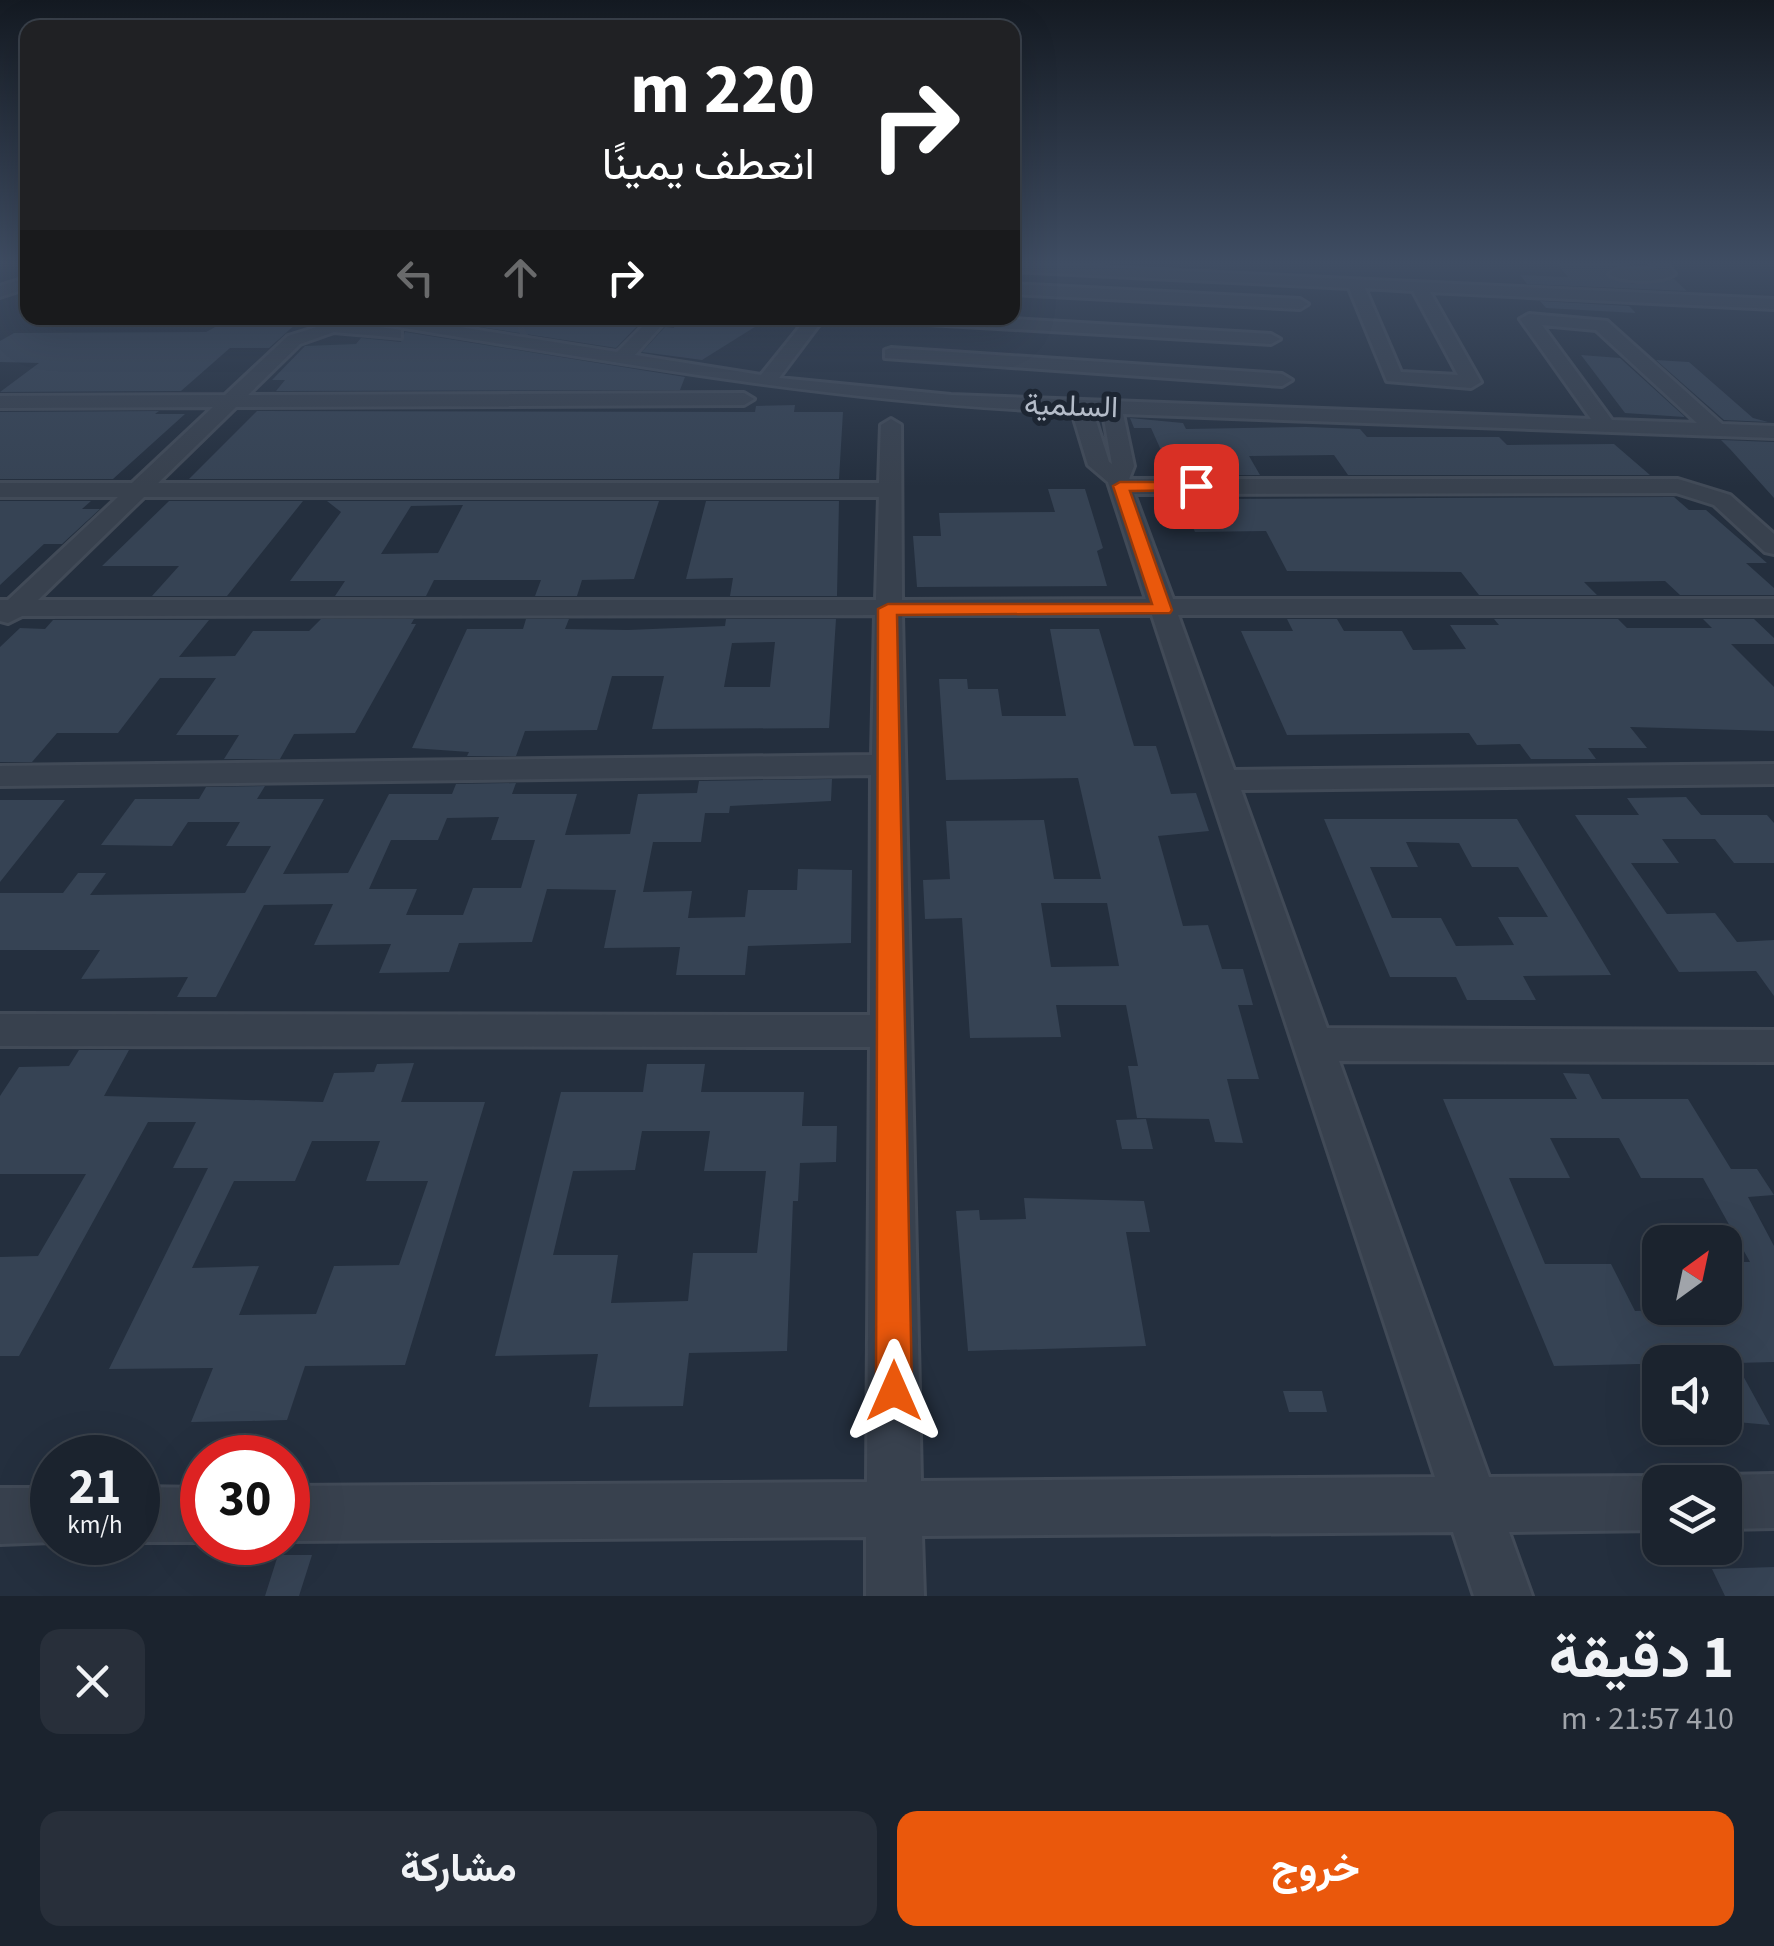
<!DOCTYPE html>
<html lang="ar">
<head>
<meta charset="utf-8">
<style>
	:root { --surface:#1b232e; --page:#282f3a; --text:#f1f3f6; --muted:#a0a4aa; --line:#39404a; --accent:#ea580c }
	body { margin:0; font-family:"Source Sans 3",Vazirmatn,sans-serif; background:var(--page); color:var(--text); direction:rtl; height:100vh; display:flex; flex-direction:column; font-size:38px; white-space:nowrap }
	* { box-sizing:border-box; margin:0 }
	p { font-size:32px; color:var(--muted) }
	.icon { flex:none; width:55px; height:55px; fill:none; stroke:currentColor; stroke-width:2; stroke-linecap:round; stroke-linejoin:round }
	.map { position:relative; height:1596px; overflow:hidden; direction:ltr }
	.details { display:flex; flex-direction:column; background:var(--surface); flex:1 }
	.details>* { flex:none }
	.guide { position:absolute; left:20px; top:20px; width:1000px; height:305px; border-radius:20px; box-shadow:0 10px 40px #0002,0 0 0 2px var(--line); direction:rtl; background:#202124; color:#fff; overflow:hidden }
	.needle { width:65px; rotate:33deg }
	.buttons { position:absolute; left:1642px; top:1225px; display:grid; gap:20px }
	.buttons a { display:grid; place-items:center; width:100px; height:100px; border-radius:20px; background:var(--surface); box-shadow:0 10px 40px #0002,0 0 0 2px var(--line); font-size:50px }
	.speed { position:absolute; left:30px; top:1435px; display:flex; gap:20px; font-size:50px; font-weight:700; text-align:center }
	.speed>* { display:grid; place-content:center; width:130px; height:130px; border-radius:50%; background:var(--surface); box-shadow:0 10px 40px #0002,0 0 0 2px var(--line); line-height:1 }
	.speed small { font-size:25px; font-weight:400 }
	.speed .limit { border:15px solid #d22; background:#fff; color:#111 }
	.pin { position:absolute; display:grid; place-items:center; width:85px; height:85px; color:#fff; margin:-42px; border-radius:20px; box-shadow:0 5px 15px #0006 }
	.me { position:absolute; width:110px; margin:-55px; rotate:0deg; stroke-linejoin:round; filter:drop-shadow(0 0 8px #0008) }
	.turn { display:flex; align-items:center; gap:35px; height:210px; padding:0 40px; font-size:45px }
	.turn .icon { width:130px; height:130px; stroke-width:2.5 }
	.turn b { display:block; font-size:70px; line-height:85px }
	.lanes { display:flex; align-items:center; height:95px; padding:0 40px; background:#0003; justify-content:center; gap:50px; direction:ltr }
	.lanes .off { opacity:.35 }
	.round { display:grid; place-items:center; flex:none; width:105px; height:105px; border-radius:20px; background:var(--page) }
	.summary { display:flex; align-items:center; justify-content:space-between; height:170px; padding:0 40px }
	h1 { font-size:60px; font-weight:700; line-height:75px }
	.button { display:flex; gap:20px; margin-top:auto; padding:20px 40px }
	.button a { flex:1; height:115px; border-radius:20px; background:var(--accent); color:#fff; font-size:40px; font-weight:700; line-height:115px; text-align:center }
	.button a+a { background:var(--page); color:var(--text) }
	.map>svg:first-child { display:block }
	.building { fill:#364354; fill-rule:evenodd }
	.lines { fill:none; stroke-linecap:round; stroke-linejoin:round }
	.minor-tunnel { stroke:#3a4453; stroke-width:18; stroke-dasharray:18 9; stroke-linecap:butt }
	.minor-casing { stroke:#414a57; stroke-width:6 }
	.minor { fill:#38414e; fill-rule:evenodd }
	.route { fill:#ea580c; stroke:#983908; stroke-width:2.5 }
	.labels { text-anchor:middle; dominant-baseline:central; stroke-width:10; stroke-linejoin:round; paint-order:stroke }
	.far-street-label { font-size:30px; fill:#b4bcc9; stroke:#1d2633 }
</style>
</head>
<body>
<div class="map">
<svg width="1774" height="1596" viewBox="0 0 1774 1596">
	<rect width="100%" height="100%" fill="#242f3e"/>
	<path class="building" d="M1557,263H1646L1615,266L1606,275L1632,284L1674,279L1687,291L1527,284L1520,275L1568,277Z
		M1540,301L1629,306L1636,313L1546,308Z
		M232,318L298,322L269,348H230L181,391L0,392L39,363L0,362V341L14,333L206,332Z
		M424,318H602L640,323L616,348Z
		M676,318H769L702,360L642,352L665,327L674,328Z
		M405,332L548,355L685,377L680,390L276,391L285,380H272L305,346L356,344L361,338L401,342Z
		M1581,355L1620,358L1685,417L1625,413Z
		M1656,360L1689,362L1753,418L1768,422L1724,420Z
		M795,405L794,412H843L839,479H189L257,411L755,412L756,406Z
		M159,411L155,414H185L113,479H0V412Z
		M1130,418L1183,423L1186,429L1306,427L1360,429L1367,437H1499L1507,445L1614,444L1650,475H1348L1334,455L1249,456L1260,475H1186L1177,456L1164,457L1151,428H1134Z
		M1721,440L1774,442V498L1730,449Z
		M1048,489H1085L1103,548L1097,551L1107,586L917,587L913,536H941L939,513L1055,512Z
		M1674,497L1689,510H1706L1767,563H1746L1774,588V595H1680L1665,581L1584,582L1597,595H1479L1461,572L1287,571L1266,531L1195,532L1181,499Z
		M0,501H91L82,509H100L62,544H44L0,585Z
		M169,501H303L227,596H152L179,566H102Z
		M327,501H659L634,579L582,580L577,596H535L541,580H434L426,596H335L345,581H290L341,512ZM463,505L438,553L381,554L411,506Z
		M706,501H839L837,596H730L733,578L686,579Z
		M321,619H414L411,624H416L355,733L294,734L280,759H224L239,735H176L216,678H160L118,733H57L32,762H0V647L20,628L45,629L53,620H209L179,657L235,656L253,631H309Z
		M526,619H569L565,629L628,630L725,626L726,619H836L829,728L652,729L664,676H612L597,730L525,731L516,756H467L469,752L412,748L467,629H523ZM775,642L770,687H724L732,643Z
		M1287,619H1337L1344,631H1402L1413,650L1466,649L1450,625H1499L1494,619H1618L1627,628H1712L1703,619H1754L1774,638V644H1731L1774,687V731L1630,727L1647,748H1588L1596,759H1531L1520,744L1477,745L1469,733L1287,735L1241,631H1293Z
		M1050,629H1099L1134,746H1156L1171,794L1196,793L1209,831L1158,836L1183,926L1208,925L1222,969H1243L1253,1005H1238L1259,1079H1227L1243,1143L1215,1142L1209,1119L1137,1118L1128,1066H1138L1126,1005H1056L1061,1037L970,1038L962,918L925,919L923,880L950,879L946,821L1044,820L1054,879H1101L1078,778L946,780L939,679H967L968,689H998L1002,716H1066ZM1041,903H1107L1119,966L1051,967Z
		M832,779L831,801L730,806L729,813H705L701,842H653L643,892L692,891L688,918L745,917L748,890H797L798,869L852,870L851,943L748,946L745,975H676L680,947L604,948L616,890L547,889L532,942L459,943L449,972L379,973L391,944L314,945L333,904L264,905L216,997H177L188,977L81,979L100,950H0V893H63L78,873H106L90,895L245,893L271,846H226L240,822H188L172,846L101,845L135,799H199L206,787L265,786L257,799H324L283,874L348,873L389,794H452L456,784L516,783L512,794H577L565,835L630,834L638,794L697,793L699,781ZM499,817L491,840H535L521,888H473L463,915H406L417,889H369L391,840H438L447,818Z
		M1686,797L1701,815H1767L1774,823V863H1734L1715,839H1662L1679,863H1631L1667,914L1715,913L1737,942L1774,940V996L1756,971L1679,972L1575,815H1639L1627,798Z
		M0,800H65L0,882Z
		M1324,819H1517L1611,975L1523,976L1536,1000H1467L1456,977H1390ZM1406,842L1459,843L1472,867H1518L1548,917H1498L1514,945L1456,946L1441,918H1392L1370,867H1418Z
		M79,1050H129L104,1096L323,1102L334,1073L374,1072L377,1064L414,1063L401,1102H485L405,1365L305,1366L287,1420L251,1421L191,1422L213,1368L109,1369L208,1168H173L196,1122H148L19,1356H0V1257L38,1256L86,1174H0V1096L19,1067L69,1066ZM312,1141H380L366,1181H428L399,1265L334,1266L316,1314L239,1315L259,1266L192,1268L234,1181H295Z
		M647,1064H705L701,1092H804L802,1126H837L836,1162L800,1163L798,1201H793L787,1351L689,1353L683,1406L589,1407L598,1354L495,1356L561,1092H643ZM642,1131H710L704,1171H766L757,1253H693L688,1301L611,1303L618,1255H553L573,1171L635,1170Z
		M1563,1073L1589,1074L1602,1099H1688L1731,1169H1757L1774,1195L1748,1197L1774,1246V1362L1736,1363L1770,1425L1725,1421V1362L1554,1366L1443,1099H1577ZM1550,1138H1619L1641,1178H1703L1750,1262H1725V1308L1635,1311L1611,1264H1545L1509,1178H1570Z
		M1146,1119L1153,1149H1122L1116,1120Z
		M1024,1198L1144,1201L1150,1232H1126L1146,1346L968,1351L956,1211L979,1210L980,1220L1026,1219Z
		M1283,1391H1322L1327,1412H1289Z
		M278,1555H312L299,1596H265Z
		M1774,1567V1596H1725L1712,1569Z"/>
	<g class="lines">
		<path class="minor-tunnel" d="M518,330L524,327"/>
		<g class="minor-casing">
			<path id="minor" d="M1012,263L1774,299V309L1430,292L1481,382L1471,388L1387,381L1349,288L1012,271ZM1365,288L1413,291L1458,375L1401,372Z
				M1650,263H1666L1675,274C1662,283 1622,283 1609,274L1617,269H1655Z
				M28,277V288L0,297V286Z
				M1012,284L1300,299L1308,304L1300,309L1012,294Z
				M1529,314L1607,321L1722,424L1774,426V438L1123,414L1134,466L1129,479H1678L1730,495L1774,534V554L1765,552L1714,505L1676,493L1134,494L1173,599H1774V615H1178L1234,770L1774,764V784L1241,790L1327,1028L1774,1030V1062L1339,1061L1489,1477L1660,1476L1677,1482H1660V1530L1509,1532L1532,1596H1474L1453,1532L922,1536L924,1596H866V1537L288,1541V1486L867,1482L870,1047L0,1046V1014L870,1015L871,775L0,786V766L872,755L875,615L22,616L8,623L0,621V600H8L118,497H0V483H132L213,407L0,408V396L225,395L288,336L333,322L395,329L401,330V338L334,332L300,344L248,395L744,393L754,399L744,405L236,407L158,483H879L881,425L891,419L901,425L902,600L1146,599L1108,482L1088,465L1072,412C836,403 607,361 374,323L365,318H403L617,352L651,318H668L635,355L761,375L807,318H824L779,378L951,395L1591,419L1520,319ZM1542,325L1596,330L1697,423L1612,420ZM1093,412L1103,413L1112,464L1109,462ZM144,497H879L876,600H38ZM902,615H1152L1435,1477L921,1481Z
				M903,318H993L1271,334L1280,339L1271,344L912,323Z
				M891,348L1282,374L1292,380L1282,386L885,358V350Z
				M1774,1474V1528L1725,1529V1482H1706L1725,1475Z
				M138,1487L202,1488V1542H138Z
				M0,1488H52V1542L0,1544Z"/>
		</g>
		<use href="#minor" class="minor"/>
	</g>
	<linearGradient id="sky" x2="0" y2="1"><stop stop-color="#141a22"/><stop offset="0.54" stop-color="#3f4d63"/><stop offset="1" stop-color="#3f4d63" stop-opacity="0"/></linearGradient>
	<rect width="1774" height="487" fill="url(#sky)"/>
	<path class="route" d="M1196,482L1202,483V490L1130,491L1172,610L1170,613L897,615L912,1391L906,1404L894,1409L881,1404L876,1391L878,609L888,604H1152L1113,486L1120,482Z"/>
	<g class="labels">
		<g class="far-street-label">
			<text transform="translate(1071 406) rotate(2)">السلمية</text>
		</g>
	</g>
</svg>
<div class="buttons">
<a><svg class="needle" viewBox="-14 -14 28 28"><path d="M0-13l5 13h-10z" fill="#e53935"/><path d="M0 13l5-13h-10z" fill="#a0a4aa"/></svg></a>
<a><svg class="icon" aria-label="sound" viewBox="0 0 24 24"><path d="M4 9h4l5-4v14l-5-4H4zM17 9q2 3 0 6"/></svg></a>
<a><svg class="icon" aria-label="layers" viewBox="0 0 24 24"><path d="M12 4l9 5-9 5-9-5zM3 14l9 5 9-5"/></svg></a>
</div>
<div class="speed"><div>21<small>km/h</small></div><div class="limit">30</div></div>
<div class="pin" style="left:1196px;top:486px;background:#d93025"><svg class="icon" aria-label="arrive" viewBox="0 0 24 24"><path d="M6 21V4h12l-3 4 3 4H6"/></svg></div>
<svg class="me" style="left:894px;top:1391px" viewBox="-20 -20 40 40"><path d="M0-17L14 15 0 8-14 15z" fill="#ea580c" stroke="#fff" stroke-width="4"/></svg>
<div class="guide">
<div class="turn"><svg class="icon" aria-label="right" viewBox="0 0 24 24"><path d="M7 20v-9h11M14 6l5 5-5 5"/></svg><div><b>220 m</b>انعطف يمينًا</div></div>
<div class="lanes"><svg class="icon off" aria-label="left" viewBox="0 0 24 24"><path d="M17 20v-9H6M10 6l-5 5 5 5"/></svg><svg class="icon off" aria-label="ahead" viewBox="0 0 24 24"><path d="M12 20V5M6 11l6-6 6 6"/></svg><svg class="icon" aria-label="right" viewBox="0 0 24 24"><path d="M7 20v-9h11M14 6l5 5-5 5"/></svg></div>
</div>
</div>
<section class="details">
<div class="summary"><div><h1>1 دقيقة</h1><p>410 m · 21:57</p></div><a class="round"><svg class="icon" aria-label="close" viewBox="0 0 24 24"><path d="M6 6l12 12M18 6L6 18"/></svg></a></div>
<div class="button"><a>خروج</a><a>مشاركة</a></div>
</section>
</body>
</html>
